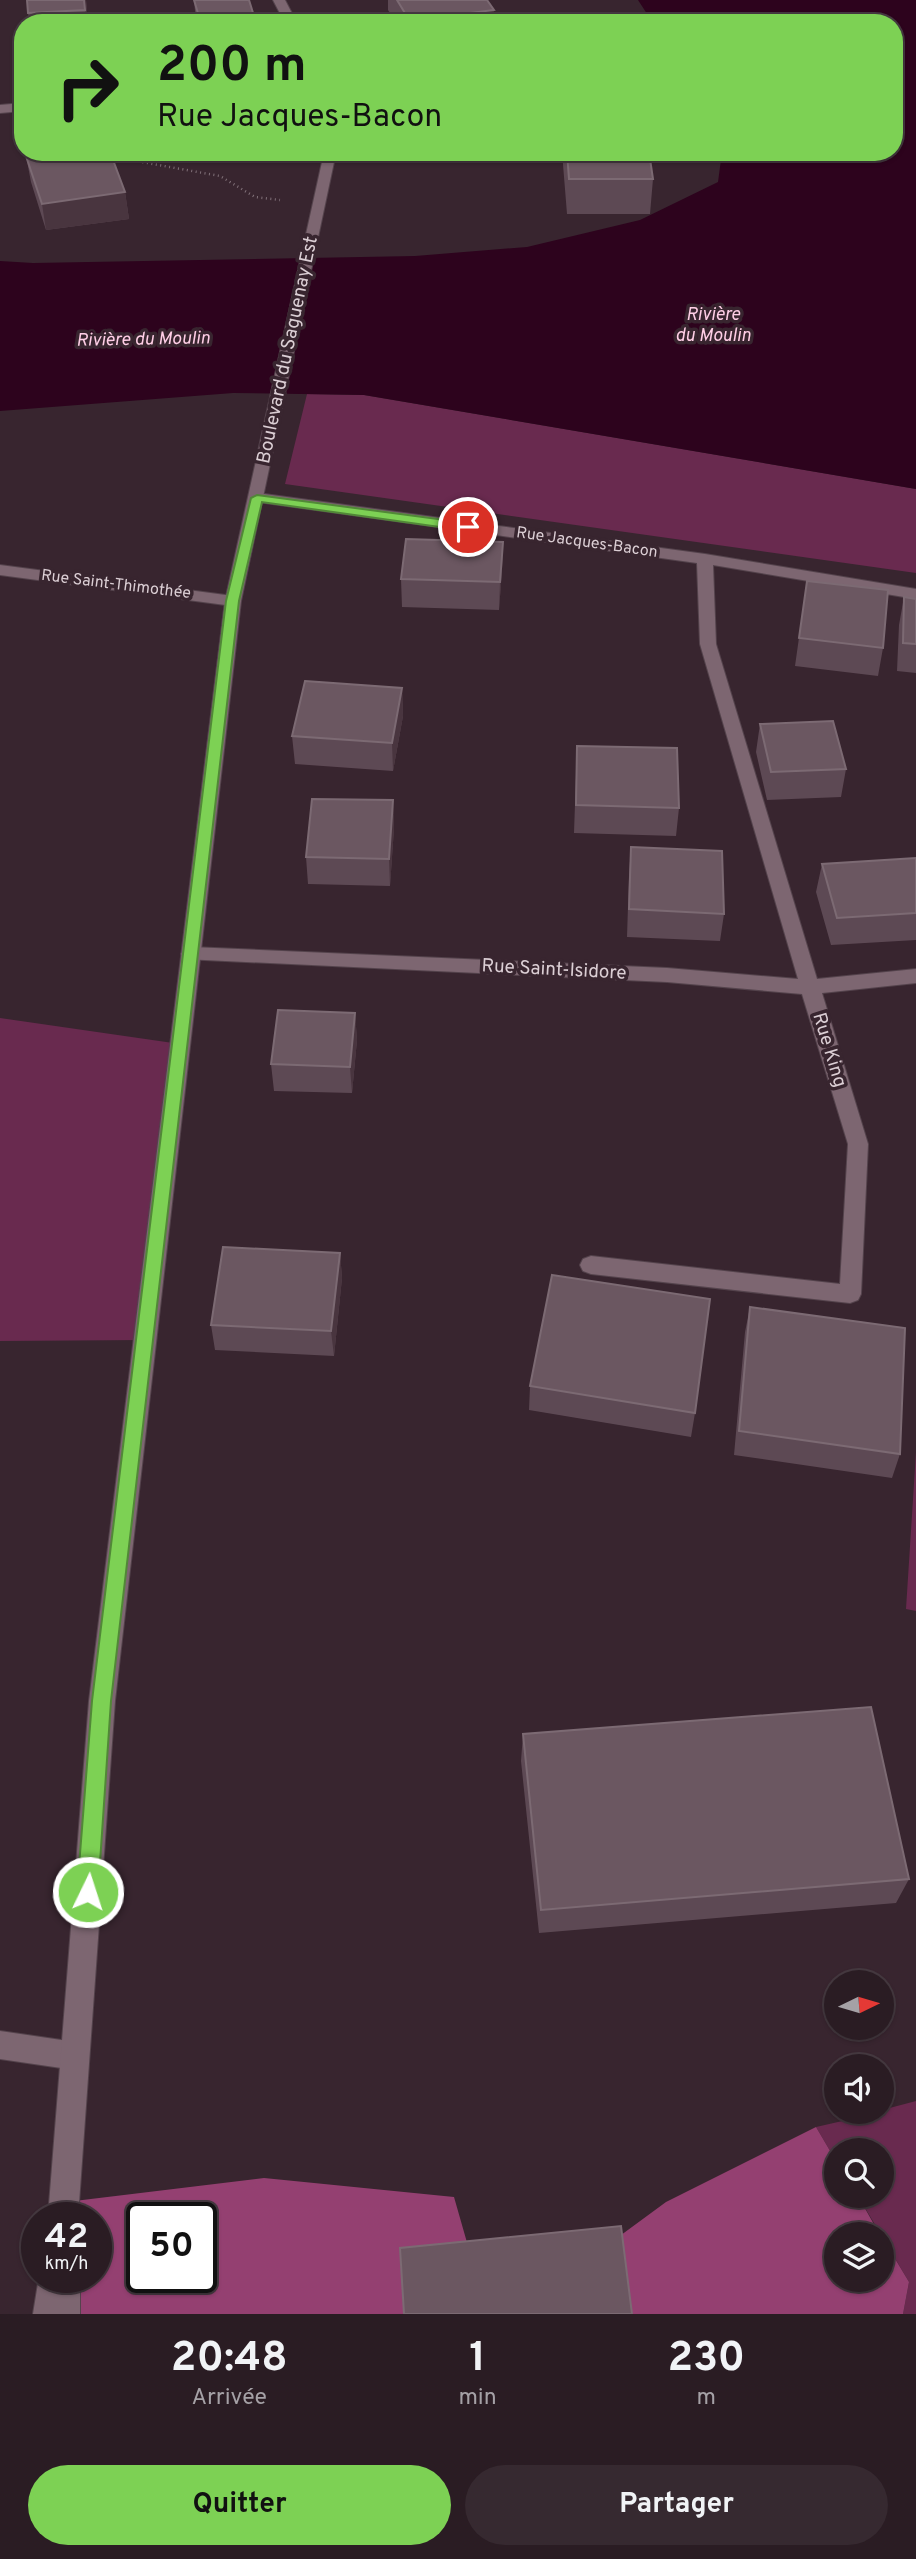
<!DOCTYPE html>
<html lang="fr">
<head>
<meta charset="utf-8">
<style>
	:root { --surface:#2a1c23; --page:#362930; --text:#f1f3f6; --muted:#a5a1a6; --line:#463a41; --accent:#7dd154 }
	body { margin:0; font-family:Overpass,sans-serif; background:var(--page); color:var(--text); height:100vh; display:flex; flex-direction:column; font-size:26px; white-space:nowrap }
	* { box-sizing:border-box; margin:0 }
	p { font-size:23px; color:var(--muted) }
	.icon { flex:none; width:38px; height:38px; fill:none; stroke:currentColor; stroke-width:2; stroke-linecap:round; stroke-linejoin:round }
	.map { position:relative; height:2314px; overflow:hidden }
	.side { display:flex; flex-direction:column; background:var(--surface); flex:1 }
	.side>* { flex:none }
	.banner { position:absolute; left:14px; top:14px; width:889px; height:147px; border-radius:28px; box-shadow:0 2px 5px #0004,0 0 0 2px var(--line); background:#7dd154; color:#111; overflow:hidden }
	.needle { width:46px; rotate:85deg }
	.controls { position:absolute; left:824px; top:1970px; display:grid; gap:14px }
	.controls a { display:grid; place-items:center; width:70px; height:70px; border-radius:50%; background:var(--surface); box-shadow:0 2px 5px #0004,0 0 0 2px var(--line); font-size:35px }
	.speed { position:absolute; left:21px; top:2202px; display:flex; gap:14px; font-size:35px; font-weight:700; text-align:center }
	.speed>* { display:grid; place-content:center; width:91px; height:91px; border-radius:50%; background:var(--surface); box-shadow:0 2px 5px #0004,0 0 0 2px var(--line); line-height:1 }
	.speed small { font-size:18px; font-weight:400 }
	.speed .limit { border:4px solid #111; border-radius:10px; background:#fff; color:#111 }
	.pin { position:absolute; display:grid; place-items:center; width:60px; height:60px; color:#fff; margin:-30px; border:4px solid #fff; border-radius:50%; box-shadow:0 2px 7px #0007 }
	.me { position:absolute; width:77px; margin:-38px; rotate:4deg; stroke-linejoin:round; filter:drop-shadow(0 0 5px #0008) }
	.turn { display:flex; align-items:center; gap:24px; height:147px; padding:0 28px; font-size:32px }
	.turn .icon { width:91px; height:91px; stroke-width:2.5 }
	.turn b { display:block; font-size:49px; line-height:60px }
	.eta { display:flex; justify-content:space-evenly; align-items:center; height:119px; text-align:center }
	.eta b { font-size:42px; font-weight:700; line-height:49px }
	.button { display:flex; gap:14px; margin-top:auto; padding:14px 28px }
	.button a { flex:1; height:80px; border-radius:42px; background:var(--accent); color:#111; font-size:28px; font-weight:700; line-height:80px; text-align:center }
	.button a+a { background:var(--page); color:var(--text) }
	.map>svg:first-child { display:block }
	.green { fill:#692a4f }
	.forest { fill:#944071; fill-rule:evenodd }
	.water { fill:#2d031d }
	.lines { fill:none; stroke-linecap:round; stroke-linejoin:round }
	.lane-casing { stroke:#54434c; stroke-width:2 }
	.street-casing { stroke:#54434c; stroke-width:2 }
	.secondary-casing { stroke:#54434c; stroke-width:2 }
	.path { stroke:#817179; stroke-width:2.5; stroke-dasharray:1 3.5; stroke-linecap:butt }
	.lane { fill:#7d6671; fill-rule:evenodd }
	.street { fill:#7d6671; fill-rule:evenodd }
	.secondary { fill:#7d6671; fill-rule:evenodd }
	.wall { fill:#5d4954 }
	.shaded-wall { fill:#49353f }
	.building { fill:#6b5761; stroke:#7c6a73; stroke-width:2 }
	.route { fill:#7dd154; stroke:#518837; stroke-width:2 }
	.labels { text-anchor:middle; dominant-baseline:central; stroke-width:7; stroke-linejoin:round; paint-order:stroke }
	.far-street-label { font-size:16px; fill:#dbced4; stroke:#38252f }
	.far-water-label { font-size:18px; font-style:italic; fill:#ffcee6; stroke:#38252f }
	.street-label { font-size:19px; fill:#dbced4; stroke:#38252f }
</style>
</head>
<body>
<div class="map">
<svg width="916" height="2314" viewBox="0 0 916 2314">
	<rect width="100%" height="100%" fill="#38252f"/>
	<path class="green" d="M307,394L364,395L916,489V573L285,484Z
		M0,1018L180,1044L145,1340L0,1341Z
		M916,1452V1611L906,1609Z
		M916,2101V2314H903L909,2282L858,2196H882V2151H836V2161L816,2127L882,2112V2110Z"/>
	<path class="forest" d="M816,2127L836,2161V2196H858L880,2235H836V2280H882V2237L909,2282L903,2314H48L54,2277H96V2217H63L66,2202L264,2178L454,2197L470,2253L617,2238L666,2202ZM142,2217H201V2277H142Z"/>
	<path class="water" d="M638,0H916V489L364,395L233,393L0,411V261L33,263L415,256L527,247L640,220L718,182L722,152H894V23H653Z"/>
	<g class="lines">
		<g class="lane-casing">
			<path id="lane" d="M0,2031L75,2042L85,2046L89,2056L85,2066L75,2070L0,2059Z"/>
		</g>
		<g class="street-casing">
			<path id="street" d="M23,103V111L0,113V105Z
				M257,493L705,554L916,589V599L713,565L716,644L817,979L916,969V983L822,993L868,1144L861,1294L858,1300L850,1303L591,1274L583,1271L580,1265L583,1259L591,1256L840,1284L848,1144L802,994L667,982L184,959L181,954L184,949L191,947L667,968L798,979L700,644L697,563L251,501L249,498Z
				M0,565L233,596L241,601L233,606L0,575Z"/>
		</g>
		<g class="secondary-casing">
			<path id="secondary" d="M273,0H285L297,23H285Z
				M321,152H333L334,162L241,601L115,1701L78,2217H48L89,1701L225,601L322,162Z
				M39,2277H80V2314H33Z"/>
		</g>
		<path class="path" d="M108,152L136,161L220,176L255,197L280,200"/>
		<use href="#lane" class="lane"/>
		<use href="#street" class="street"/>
		<use href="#secondary" class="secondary"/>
	</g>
	<path class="wall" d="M27,0H86L88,23H29Z
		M194,0L254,16L255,23H198L195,11Z
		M388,0H487L494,23H396L388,10Z
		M562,152H649L653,179L650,214H567Z
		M26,156L125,192L129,219L46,230L31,182Z
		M503,542L502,570L499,610L402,607L401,579Z
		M807,581L883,648L878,676L795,666Z
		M904,597L916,599V673L897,671L899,625Z
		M402,688L403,716L393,771L295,764L292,736Z
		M760,724L846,769L841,797L767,800L756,752Z
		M577,746L679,808L676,836L574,833Z
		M393,800L394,828L390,886L308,884L306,857Z
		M631,847L724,914L720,941L627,937L629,875Z
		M916,858V940L831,945L816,892L822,864Z
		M355,1013L357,1040L352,1093L274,1091L271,1064Z
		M340,1253L342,1278L334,1356L215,1350L211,1325Z
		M750,1307L900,1454L892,1478L734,1455L745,1332Z
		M530,1386L695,1413L691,1437L529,1410Z
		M523,1734L909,1879L896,1903L539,1933L521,1761Z"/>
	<path class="shaded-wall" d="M84,0H86L88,23H87Z
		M494,10V23H452L462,14Z
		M125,192L129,219L46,230L42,204Z
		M503,542L502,570L499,610L500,582Z
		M402,688L403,716L393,771L392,743Z
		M393,800L394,828L390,886L389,859Z
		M355,1013L357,1040L352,1093L350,1067Z
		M340,1253L342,1278L334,1356L331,1331Z"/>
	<path class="building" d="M27,0H84L85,10L28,13Z
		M194,0H249L254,16L200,20Z
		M397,0H487L494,10L462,14L466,21L452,23H411Z
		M556,22H632V23H556Z
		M52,152H110L125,192L42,204L26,156Z
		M567,152H649L653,179H569Z
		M406,539L503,542L500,582L401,579Z
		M807,581L888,590L883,648L799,638Z
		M904,597L916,599V644L903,643Z
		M305,681L402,688L392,743L292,736Z
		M833,721L846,769L771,772L760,724Z
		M577,746L677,748L679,808L576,805Z
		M312,799L393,800L389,859L306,857Z
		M631,847L722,851L724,914L629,909Z
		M916,858V913L837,918L822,864Z
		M278,1010L355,1013L350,1067L271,1064Z
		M223,1247L340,1253L331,1331L211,1325Z
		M552,1275L710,1299L695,1413L530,1386Z
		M750,1307L905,1328L900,1454L739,1431Z
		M871,1707L909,1879L541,1910L523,1734Z
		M621,2226L632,2314H404L400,2248Z"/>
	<path class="route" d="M257,495L468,523L474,527L468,531L262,502L239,601L111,1701L98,1892L95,1899L88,1902L80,1899L77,1892L92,1701L226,601L251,498Z"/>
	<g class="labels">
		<g class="far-street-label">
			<text transform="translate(587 543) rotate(8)">Rue Jacques-Bacon</text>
			<text transform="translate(116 585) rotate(7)">Rue Saint-Thimothée</text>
		</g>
		<g class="far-water-label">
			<text x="713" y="315">Rivière<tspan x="713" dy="21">du Moulin</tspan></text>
			<text transform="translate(143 340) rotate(-1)">Rivière du Moulin</text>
		</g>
		<g class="street-label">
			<text transform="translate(288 350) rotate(-78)">Boulevard du Saguenay Est</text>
			<text transform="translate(554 970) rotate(3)">Rue Saint-Isidore</text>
			<text transform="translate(829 1050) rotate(73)">Rue King</text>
		</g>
	</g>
</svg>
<div class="controls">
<a><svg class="needle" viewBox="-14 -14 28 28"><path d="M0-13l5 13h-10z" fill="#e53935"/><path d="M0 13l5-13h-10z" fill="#a5a1a6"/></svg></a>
<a><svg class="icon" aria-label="sound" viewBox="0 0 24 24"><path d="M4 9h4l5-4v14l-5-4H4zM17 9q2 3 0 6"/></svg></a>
<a><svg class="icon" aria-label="search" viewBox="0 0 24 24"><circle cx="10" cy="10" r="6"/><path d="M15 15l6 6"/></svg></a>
<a><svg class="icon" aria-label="layers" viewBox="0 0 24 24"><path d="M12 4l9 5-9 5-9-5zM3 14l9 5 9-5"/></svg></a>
</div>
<div class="speed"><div>42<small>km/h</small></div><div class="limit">50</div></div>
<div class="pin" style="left:468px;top:527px;background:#d93025"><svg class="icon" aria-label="arrive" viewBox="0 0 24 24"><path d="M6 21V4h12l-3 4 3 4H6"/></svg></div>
<svg class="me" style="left:88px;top:1892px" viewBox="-20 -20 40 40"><circle r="17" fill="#7dd154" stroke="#fff" stroke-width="3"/><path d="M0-11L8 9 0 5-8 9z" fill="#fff"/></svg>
<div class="banner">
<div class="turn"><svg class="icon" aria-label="right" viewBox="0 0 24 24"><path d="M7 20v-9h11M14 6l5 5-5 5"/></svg><div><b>200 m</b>Rue Jacques-Bacon</div></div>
</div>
</div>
<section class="side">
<div class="eta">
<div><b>20:48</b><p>Arrivée</p></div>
<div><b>1</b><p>min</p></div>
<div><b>230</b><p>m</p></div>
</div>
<div class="button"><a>Quitter</a><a>Partager</a></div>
</section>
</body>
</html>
